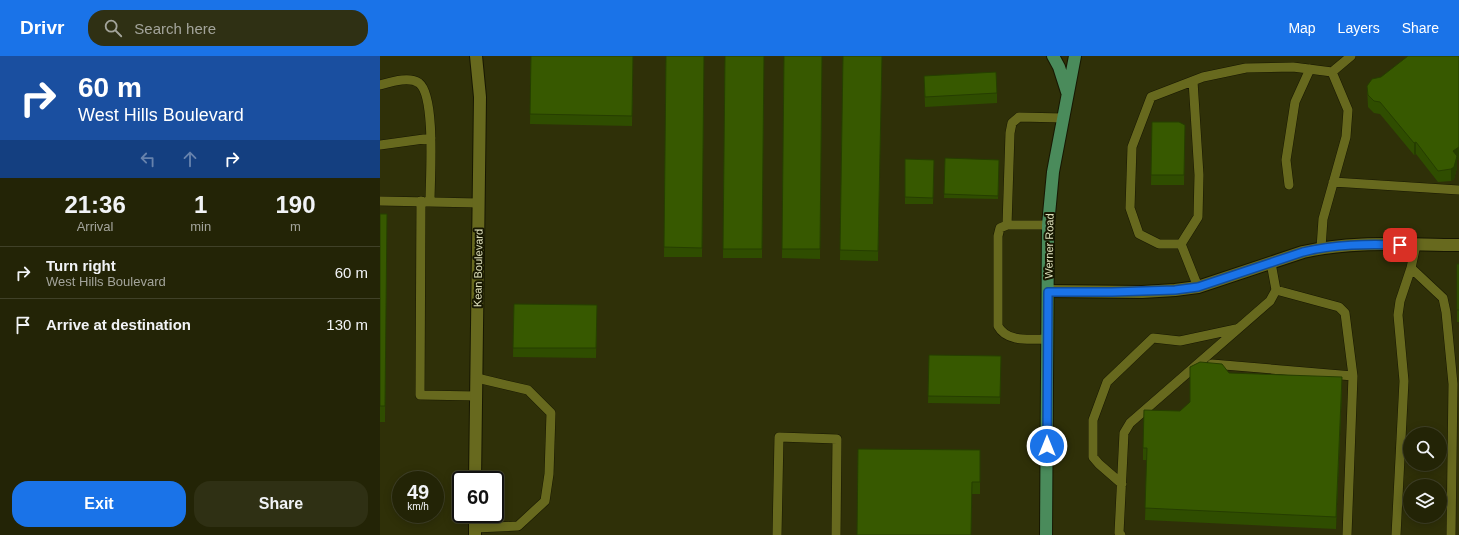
<!DOCTYPE html>
<html lang="en">
<head>
<meta charset="utf-8">
<style>
	:root { --surface:#232406; --page:#2f3014; --text:#f1f3f6; --muted:#a3a49b; --line:#404128; --accent:#1a73e8 }
	body { margin:0; font-family:Helvetica,sans-serif; background:var(--page); color:var(--text); height:100vh; display:flex; flex-direction:column; font-size:15px; white-space:nowrap }
	* { box-sizing:border-box; margin:0 }
	p { font-size:13px; color:var(--muted) }
	.icon { flex:none; width:22px; height:22px; fill:none; stroke:currentColor; stroke-width:2; stroke-linecap:round; stroke-linejoin:round }
	.map { position:relative; flex:1; overflow:hidden }
	.details { display:flex; flex-direction:column; background:var(--surface); width:380px }
	.details>* { flex:none }
	.top-card { background:#1a4fa0; color:#fff; overflow:hidden }
	.controls { position:absolute; left:1023px; top:371px; display:grid; gap:8px }
	.controls a { display:grid; place-items:center; width:44px; height:44px; border-radius:50%; background:var(--surface); box-shadow:0 2px 10px #0003,0 0 0 1px var(--line); font-size:20px }
	.speed { position:absolute; left:12px; top:415px; display:flex; gap:8px; font-size:20px; font-weight:700; text-align:center }
	.speed>* { display:grid; place-content:center; width:52px; height:52px; border-radius:50%; background:var(--surface); box-shadow:0 2px 10px #0003,0 0 0 1px var(--line); line-height:1 }
	.speed small { font-size:10px; font-weight:400 }
	.speed .limit { border:2px solid #111; border-radius:6px; background:#fff; color:#111 }
	.pin { position:absolute; display:grid; place-items:center; width:34px; height:34px; color:#fff; margin:-17px; border-radius:8px; box-shadow:0 2px 6px #0006 }
	.me { position:absolute; width:44px; margin:-22px; rotate:0deg; stroke-linejoin:round; filter:drop-shadow(0 0 3px #0008) }
	.turn { display:flex; align-items:center; gap:14px; height:84px; padding:0 12px; font-size:18px }
	.turn .icon { width:52px; height:52px; stroke-width:2.5 }
	.turn b { display:block; font-size:28px; line-height:34px }
	.lanes { display:flex; align-items:center; height:38px; padding:0 12px; background:#0003; justify-content:center; gap:20px; direction:ltr }
	.lanes .off { opacity:.35 }
	.eta { display:flex; justify-content:space-evenly; align-items:center; height:68px; text-align:center }
	.eta b { font-size:24px; font-weight:800; line-height:28px }
	.cta { display:flex; gap:8px; margin-top:auto; padding:8px 12px }
	.cta a { flex:1; height:46px; border-radius:16px; background:var(--accent); color:#fff; font-size:16px; font-weight:800; line-height:46px; text-align:center }
	.cta a+a { background:var(--page); color:var(--text) }
	ul { padding:0; list-style:none }
	li { display:flex; align-items:center; gap:12px; height:52px; padding:0 12px; border-top:1px solid var(--line) }
	li div { flex:1 }
	li b { display:block; font-size:15px }
	li em { font-style:normal }
	header { display:flex; align-items:center; gap:24px; box-sizing:border-box; height:56px; padding:0 20px; background:var(--accent); color:#fff }
	header strong { font-size:19px }
	nav { display:flex; gap:22px; margin-inline-start:auto; font-size:14px }
	.search { width:280px; height:36px; background:var(--page); display:flex; align-items:center; gap:10px; box-sizing:border-box; padding:0 14px; border-radius:16px; color:var(--muted); font-size:15px }
	main { display:flex; flex:1; min-height:0 }
	.map>svg:first-child { display:block }
	.lines { fill:none; stroke-linecap:round; stroke-linejoin:round }
	.service-casing { stroke:#171702; stroke-width:10 }
	.minor-casing { stroke:#171702; stroke-width:14 }
	.tertiary-casing { stroke:#171702; stroke-width:14 }
	.primary-casing { stroke:#171702; stroke-width:14 }
	.service { stroke:#67691e; stroke-width:9 }
	.minor { stroke:#67691e; stroke-width:12 }
	.tertiary { stroke:#67691e; stroke-width:12 }
	.primary { stroke:#4a8b5b; stroke-width:12 }
	.wall { fill:#2f4d00 }
	.shaded-wall { fill:#263e00 }
	.building { fill:#375900; stroke:#263e00 }
	.route-casing { stroke:#114b97; stroke-width:10 }
	.route { stroke:#1a73e8; stroke-width:7 }
	.labels { text-anchor:middle; dominant-baseline:central; stroke-width:4; stroke-linejoin:round; paint-order:stroke }
	.street-label { font-size:11px; fill:#dee0bc; stroke:#171700 }
</style>
</head>
<body>
<header>
<strong>Drivr</strong>
<div class="search"><svg class="icon" aria-label="search" viewBox="0 0 24 24"><circle cx="10" cy="10" r="6"/><path d="M15 15l6 6"/></svg>Search here</div>
<nav><a>Map</a><a>Layers</a><a>Share</a></nav>
</header>
<main>
<section class="details">
<div class="top-card">
<div class="turn"><svg class="icon" aria-label="right" viewBox="0 0 24 24"><path d="M7 20v-9h11M14 6l5 5-5 5"/></svg><div><b>60 m</b>West Hills Boulevard</div></div>
<div class="lanes"><svg class="icon off" aria-label="left" viewBox="0 0 24 24"><path d="M17 20v-9H6M10 6l-5 5 5 5"/></svg><svg class="icon off" aria-label="ahead" viewBox="0 0 24 24"><path d="M12 20V5M6 11l6-6 6 6"/></svg><svg class="icon" aria-label="right" viewBox="0 0 24 24"><path d="M7 20v-9h11M14 6l5 5-5 5"/></svg></div>
</div>
<div class="eta">
<div><b>21:36</b><p>Arrival</p></div>
<div><b>1</b><p>min</p></div>
<div><b>190</b><p>m</p></div>
</div>
<ul>
<li><svg class="icon" aria-label="right" viewBox="0 0 24 24"><path d="M7 20v-9h11M14 6l5 5-5 5"/></svg><div><b>Turn right</b><p>West Hills Boulevard</p></div><em>60 m</em></li>
<li><svg class="icon" aria-label="arrive" viewBox="0 0 24 24"><path d="M6 21V4h12l-3 4 3 4H6"/></svg><div><b>Arrive at destination</b></div><em>130 m</em></li>
</ul>
<div class="cta"><a>Exit</a><a>Share</a></div>
</section>
<div class="map">
<svg width="1079" height="479" viewBox="0 0 1079 479">
	<rect width="100%" height="100%" fill="#2f3008"/>
	<g class="lines">
		<g class="service-casing">
			<path id="service" d="M0,29C11,26 29,20 39,27C56,40 50,123 50,145
				M0,89L51,82
				M953,126L1079,134
				M909,129L906,104L915,46L930,13
				M0,145L99,147
				M41,145L40,339L97,340
				M627,169H668
				M801,188L818,161L819,119L813,25
				M941,192L943,163L966,81L968,54L952,16L971,0
				M1031,212L1063,242L1066,256L1073,328L1071,479
				M818,231L801,188H779L759,178L750,152L752,91L771,41L823,21L866,12L913,11L952,16
				M896,234L959,251L965,257L973,320
				M668,283C651,283 627,287 618,270V180L620,172L627,169L630,77L632,67L639,61L683,62
				M832,308L973,320L967,479
				M742,428L719,408L713,401V364L727,326L773,282L800,285L856,273
				M95,472L138,470L165,445L169,418L171,357L148,334L97,322
				M397,479L399,381L457,383L456,479
				M741,479L739,477L744,377L750,367L890,245L896,234L891,207
				M1016,479L1024,325L1018,259L1020,245L1031,212L1036,189"/>
		</g>
		<g class="minor-casing">
			<path id="minor" d="M668,235L762,236L795,234L818,231L923,196C974,184 1027,189 1079,189"/>
		</g>
		<g class="tertiary-casing">
			<path id="tertiary" d="M95,424L100,41L96,0
				M95,479V458"/>
		</g>
		<g class="primary-casing">
			<path id="primary" d="M673,0L679,11L687,36
				M666,479L668,169L673,116L695,0"/>
		</g>
		<use href="#service" class="service"/>
		<use href="#minor" class="minor"/>
		<use href="#tertiary" class="tertiary"/>
		<use href="#primary" class="primary"/>
	</g>
	<path class="wall" d="M151,0H253L252,70L150,68Z
		M286,0H324L322,201H284Z
		M345,0H384L382,202H343Z
		M404,0H442L440,203L402,202Z
		M463,0H502L498,205L460,204Z
		M1079,0V103L1077,104V112L1074,123L1071,125L1058,126L1036,98L1034,99L1000,58L994,57L988,51L987,30L1001,21Z
		M544,20L617,37V47L545,51Z
		M772,66L805,69L804,129H771Z
		M565,102L619,104L618,143L564,142Z
		M525,103L554,104L553,148H525Z
		M0,158H7L5,366H0Z
		M1077,208H1079V266H1077Z
		M134,248L217,249L216,302L133,301Z
		M549,299L621,300L620,348L548,347Z
		M849,317L962,333L956,473L765,464L767,404H763V392L800,355Z
		M600,394V438H592L477,479Z"/>
	<path class="shaded-wall" d="M1036,86V98L1034,99V87Z
		M1079,91V103L1077,104V112L1074,123L1071,125V113L1073,95Z
		M962,321V333L956,473V461Z"/>
	<path class="building" d="M151,0H253L252,60L150,58Z
		M286,0H324L322,192L284,191Z
		M345,0H384L382,193H343Z
		M404,0H442L440,193H402Z
		M463,0H502L498,195L460,194Z
		M1028,0H1079V91L1073,95L1077,100L1074,111L1071,113L1058,115L1036,86L1034,87L1000,46L994,45L988,39L987,30L992,23L1001,21Z
		M616,16L617,37L545,41L544,20Z
		M772,66H799L805,69L804,119H771Z
		M565,102L619,104L618,140L564,138Z
		M525,103L554,104L553,142L525,141Z
		M0,158H7L5,350H0Z
		M1077,208H1079V254H1077Z
		M134,248L217,249L216,292H133Z
		M549,299L621,300L620,341L548,340Z
		M820,306L842,308L849,317L962,321L956,461L765,452L767,392H763L764,354L800,355L810,346V311Z
		M478,393L600,394V426H592L591,479H477Z"/>
	<g class="lines">
		<g class="route-casing">
			<path id="route" d="M667,390L668,236H732L795,234L818,231L923,196C955,188 988,188 1020,189"/>
		</g>
		<use href="#route" class="route"/>
	</g>
	<g class="labels">
		<g class="street-label">
			<text transform="translate(669 190) rotate(-89)">Werner Road</text>
			<text transform="translate(98 212) rotate(-89)">Kean Boulevard</text>
		</g>
	</g>
</svg>
<div class="controls">
<a><svg class="icon" aria-label="search" viewBox="0 0 24 24"><circle cx="10" cy="10" r="6"/><path d="M15 15l6 6"/></svg></a>
<a><svg class="icon" aria-label="layers" viewBox="0 0 24 24"><path d="M12 4l9 5-9 5-9-5zM3 14l9 5 9-5"/></svg></a>
</div>
<div class="speed"><div>49<small>km/h</small></div><div class="limit">60</div></div>
<div class="pin" style="left:1020px;top:189px;background:#d93025"><svg class="icon" aria-label="arrive" viewBox="0 0 24 24"><path d="M6 21V4h12l-3 4 3 4H6"/></svg></div>
<svg class="me" style="left:667px;top:390px" viewBox="-20 -20 40 40"><circle r="17" fill="#1a73e8" stroke="#fff" stroke-width="3"/><path d="M0-11L8 9 0 5-8 9z" fill="#fff"/></svg>
</div>
</main>
</body>
</html>
